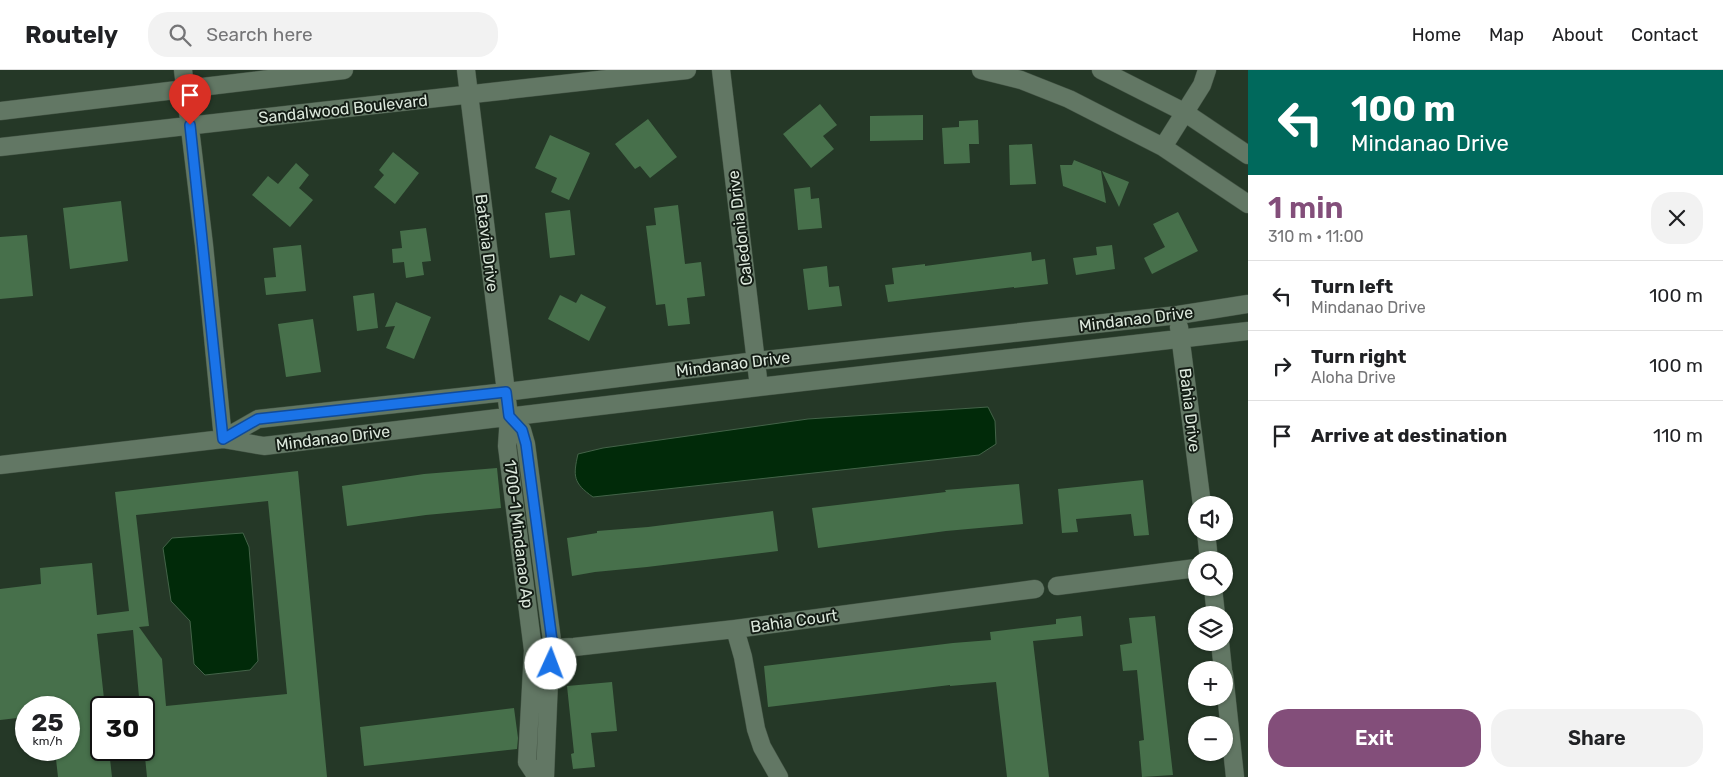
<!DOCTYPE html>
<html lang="en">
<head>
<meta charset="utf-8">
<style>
	:root { --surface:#fff; --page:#f2f2f2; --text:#202124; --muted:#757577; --line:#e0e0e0; --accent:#834e7a }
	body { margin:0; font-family:Rubik,sans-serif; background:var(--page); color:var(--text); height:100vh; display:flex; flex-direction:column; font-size:19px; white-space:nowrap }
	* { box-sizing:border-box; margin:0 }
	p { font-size:16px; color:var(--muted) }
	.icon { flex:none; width:28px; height:28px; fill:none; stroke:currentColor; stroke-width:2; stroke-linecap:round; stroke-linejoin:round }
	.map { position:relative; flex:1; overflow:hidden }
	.drawer { display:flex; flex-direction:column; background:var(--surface); width:475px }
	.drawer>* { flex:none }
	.hud { background:#00695c; color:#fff; overflow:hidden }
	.controls { position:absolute; left:1188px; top:426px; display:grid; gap:10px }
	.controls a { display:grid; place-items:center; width:45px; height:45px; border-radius:50%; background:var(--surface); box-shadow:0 1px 4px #0004; font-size:25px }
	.speed { position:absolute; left:15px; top:626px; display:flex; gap:10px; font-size:25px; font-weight:700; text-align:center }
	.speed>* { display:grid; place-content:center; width:65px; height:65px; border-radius:50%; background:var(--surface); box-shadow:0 1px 4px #0004; line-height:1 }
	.speed small { font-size:12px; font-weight:400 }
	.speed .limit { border:2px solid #111; border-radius:8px; background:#fff; color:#111 }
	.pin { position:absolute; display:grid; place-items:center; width:42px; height:42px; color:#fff; margin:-51px -21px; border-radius:50% 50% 50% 0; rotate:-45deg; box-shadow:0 0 5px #0007 }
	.pin .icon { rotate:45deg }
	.me { position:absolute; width:55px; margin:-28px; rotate:2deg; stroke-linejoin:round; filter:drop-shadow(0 0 4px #0008) }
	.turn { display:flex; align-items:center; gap:18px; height:105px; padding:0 20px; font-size:22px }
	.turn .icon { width:65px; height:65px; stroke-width:2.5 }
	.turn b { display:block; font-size:35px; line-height:42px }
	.round { display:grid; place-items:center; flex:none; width:52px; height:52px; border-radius:20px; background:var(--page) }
	.summary { display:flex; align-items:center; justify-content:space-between; height:85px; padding:0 20px }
	h1 { font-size:30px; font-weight:600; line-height:38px; color:var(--accent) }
	.action { display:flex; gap:10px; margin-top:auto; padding:10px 20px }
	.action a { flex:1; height:58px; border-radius:20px; background:var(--accent); color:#fff; font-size:20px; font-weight:600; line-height:58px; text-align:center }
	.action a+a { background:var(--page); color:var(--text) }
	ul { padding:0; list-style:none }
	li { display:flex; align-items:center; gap:15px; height:70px; padding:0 20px; border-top:1px solid var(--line) }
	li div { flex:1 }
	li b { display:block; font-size:19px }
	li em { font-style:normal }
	header { display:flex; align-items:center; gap:30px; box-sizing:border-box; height:70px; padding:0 25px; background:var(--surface); border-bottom:1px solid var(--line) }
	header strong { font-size:24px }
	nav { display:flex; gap:28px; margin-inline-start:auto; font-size:18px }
	.search { width:350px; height:45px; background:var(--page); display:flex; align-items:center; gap:12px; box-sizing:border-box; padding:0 18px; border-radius:20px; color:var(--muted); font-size:19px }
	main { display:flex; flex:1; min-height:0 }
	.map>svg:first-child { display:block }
	.water { fill:#012a09; stroke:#436348 }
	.building { fill:#47704b; fill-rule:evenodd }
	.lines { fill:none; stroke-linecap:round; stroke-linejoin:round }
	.minor-casing { stroke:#435344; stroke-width:19 }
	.minor { stroke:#627764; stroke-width:18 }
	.route-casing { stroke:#114b97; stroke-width:12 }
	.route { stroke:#1a73e8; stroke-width:9 }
	.labels { text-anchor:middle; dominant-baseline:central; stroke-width:4; stroke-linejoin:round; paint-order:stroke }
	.street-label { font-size:16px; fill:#dce8dc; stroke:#141d15 }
</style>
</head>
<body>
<header>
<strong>Routely</strong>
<div class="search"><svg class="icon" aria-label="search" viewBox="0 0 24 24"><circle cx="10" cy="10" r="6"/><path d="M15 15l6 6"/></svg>Search here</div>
<nav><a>Home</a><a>Map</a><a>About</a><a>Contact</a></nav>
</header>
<main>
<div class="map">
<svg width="1248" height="707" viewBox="0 0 1248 707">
	<rect width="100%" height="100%" fill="#253827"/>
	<path class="water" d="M988,337L995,351L996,374L979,385L593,427C573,413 573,406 578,384L603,378L808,349Z
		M243,463L249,477L258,591L250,600L205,605L194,594L190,551L171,531L163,478L172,468Z"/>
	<path class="building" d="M820,34L837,55L823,66L834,79L811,98L783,64Z
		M923,45V70L870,71V46Z
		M648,49L677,87L650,108L640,96L635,99L615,74Z
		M978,50L979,74H969L970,93L944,94L942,58L959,57V51Z
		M550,65L590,83L569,130L551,122L557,108L535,98Z
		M1032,74L1036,114L1010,115L1009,75Z
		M393,82L419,103L395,134L374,117L384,105L379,100Z
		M1074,90L1101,101L1106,133L1063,116L1060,95H1072Z
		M296,93L309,105L299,118L313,130L290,157L252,125L268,106L278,114Z
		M1102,101L1129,112L1119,137Z
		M810,117L811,129L819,128L822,158L798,160L794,119Z
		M121,131L128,191L70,199L63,138Z
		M678,135L685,194L701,192L705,226L687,228L690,254L668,256L665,234L656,235L646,156L656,155L654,138Z
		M570,140L575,185L550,188L545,143Z
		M1178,142L1198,181L1152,204L1144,188L1165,177L1153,154Z
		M426,158L431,191L422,192L424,205L406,208L404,192L393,193L392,179L402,178L400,161Z
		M27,165L33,226L0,229V167Z
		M301,175L306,221L266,225L264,208L276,207L273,178Z
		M1112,175L1115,199L1076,205L1073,188L1097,185L1096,177Z
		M1031,182L1032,191L1045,189L1048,214L1014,218V217L888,232L885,215L894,214L892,198L925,194V196Z
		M827,196L829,217L839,216L842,236L808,240L803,199Z
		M374,223L378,258L357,261L353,226Z
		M581,224L606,237L589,271L548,249L560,225L576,233Z
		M396,232L431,247L414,289L386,278L395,256L385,257Z
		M313,249L321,302L286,307L278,254Z
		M497,398L501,438L426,445L347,456L342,416L424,404Z
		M298,401L327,707H147L144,677V638H140L133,560L97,564L105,638H101V680H109L112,707H58L55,680H69V638H26V647L0,650V519L41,514L40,498L92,493L97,545L129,541L115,422ZM268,431L287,624L166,636L162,589L139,557L149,556L136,445Z
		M1143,410L1149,465L1134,466L1131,444L1076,449L1078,462L1062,463L1058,419Z
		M1019,414L1023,454L946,461L818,478L812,438L946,422L945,420Z
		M773,441L778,481L647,497L595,502L572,506L567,468L597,463V461L648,457Z
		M1081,546L1083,566L1033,571L1049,707H1007L996,612L950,616V615L768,637L764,596L953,573L991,570L990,562L1056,554V549Z
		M1155,546L1173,705L1142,707L1139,671L1144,670L1137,600L1123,601L1120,575L1132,573L1129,548Z
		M612,612L617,661L591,663L595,697L573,699L571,684L574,683L567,616Z
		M514,638L518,668L517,679L364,696L360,657Z"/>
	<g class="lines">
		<g class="minor-casing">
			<path id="minor" d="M183,0L204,175L223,369
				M466,0L509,346L507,376L533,580L527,692L537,707
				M721,0L759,317
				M981,0L1021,10L1069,29L1163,77L1248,134
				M1101,0L1184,42L1248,85
				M0,41L344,0
				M0,77L687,0
				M1163,77L1202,15L1207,0
				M1179,257L1202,435
				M509,346L522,360L526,374L553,578L549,611L545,707
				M223,369L258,349L506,322L756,291L1178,245L1248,234
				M0,395L223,369L264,376L759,317L1248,261
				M1206,462L1209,490
				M1057,516L1196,498
				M1213,518L1216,545
				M735,559L743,587L756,659L762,677L779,707
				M1220,572L1223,600
				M553,578L574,577L735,559L1035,519
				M1224,604L1235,707"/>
		</g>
		<use href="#minor" class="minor"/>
	</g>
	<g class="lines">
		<g class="route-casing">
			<path id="route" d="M190,55L223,369L258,349L506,322L509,346L522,360L526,374L553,578L551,594"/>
		</g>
		<use href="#route" class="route"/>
	</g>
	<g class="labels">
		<g class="street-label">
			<text transform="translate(343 39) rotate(-6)">Sandalwood Boulevard</text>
			<text transform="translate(740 158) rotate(-97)">Caledonia Drive</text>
			<text transform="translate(487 173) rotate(83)">Batavia Drive</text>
			<text transform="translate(1136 249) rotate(-7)">Mindanao Drive</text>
			<text transform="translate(733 294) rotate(-7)">Mindanao Drive</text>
			<text transform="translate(1190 340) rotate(83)">Bahia Drive</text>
			<text transform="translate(333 368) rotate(-7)">Mindanao Drive</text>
			<text transform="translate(519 464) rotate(83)">1700-1 Mindanao Ap</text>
			<text transform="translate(794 551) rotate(-8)">Bahia Court</text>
		</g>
	</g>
</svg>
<div class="controls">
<a><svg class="icon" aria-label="sound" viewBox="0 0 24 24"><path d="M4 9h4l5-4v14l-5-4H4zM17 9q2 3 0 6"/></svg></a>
<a><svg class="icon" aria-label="search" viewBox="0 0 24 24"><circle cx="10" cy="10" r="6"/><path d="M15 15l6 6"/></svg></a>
<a><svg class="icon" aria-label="layers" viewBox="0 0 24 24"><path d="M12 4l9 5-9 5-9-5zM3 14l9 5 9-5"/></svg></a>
<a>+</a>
<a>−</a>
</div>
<div class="speed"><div>25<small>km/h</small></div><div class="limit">30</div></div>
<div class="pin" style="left:190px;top:55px;background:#d93025"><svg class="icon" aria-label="arrive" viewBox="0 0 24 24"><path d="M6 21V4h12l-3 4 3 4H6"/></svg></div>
<svg class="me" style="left:551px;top:594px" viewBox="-20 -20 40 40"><circle r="19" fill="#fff"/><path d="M0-13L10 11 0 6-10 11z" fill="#1a73e8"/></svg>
</div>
<section class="drawer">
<div class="hud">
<div class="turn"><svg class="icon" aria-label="left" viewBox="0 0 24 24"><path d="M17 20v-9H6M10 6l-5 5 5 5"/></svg><div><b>100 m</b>Mindanao Drive</div></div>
</div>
<div class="summary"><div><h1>1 min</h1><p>310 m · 11:00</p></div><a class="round"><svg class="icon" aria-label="close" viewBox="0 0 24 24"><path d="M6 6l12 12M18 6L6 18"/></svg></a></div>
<ul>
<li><svg class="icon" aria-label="left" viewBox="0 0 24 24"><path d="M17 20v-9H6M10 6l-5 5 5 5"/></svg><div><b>Turn left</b><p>Mindanao Drive</p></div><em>100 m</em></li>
<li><svg class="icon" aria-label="right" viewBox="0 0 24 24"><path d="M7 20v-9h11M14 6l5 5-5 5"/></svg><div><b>Turn right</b><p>Aloha Drive</p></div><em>100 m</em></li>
<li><svg class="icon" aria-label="arrive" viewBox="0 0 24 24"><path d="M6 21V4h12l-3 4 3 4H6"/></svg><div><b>Arrive at destination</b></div><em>110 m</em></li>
</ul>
<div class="action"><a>Exit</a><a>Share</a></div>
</section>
</main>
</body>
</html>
